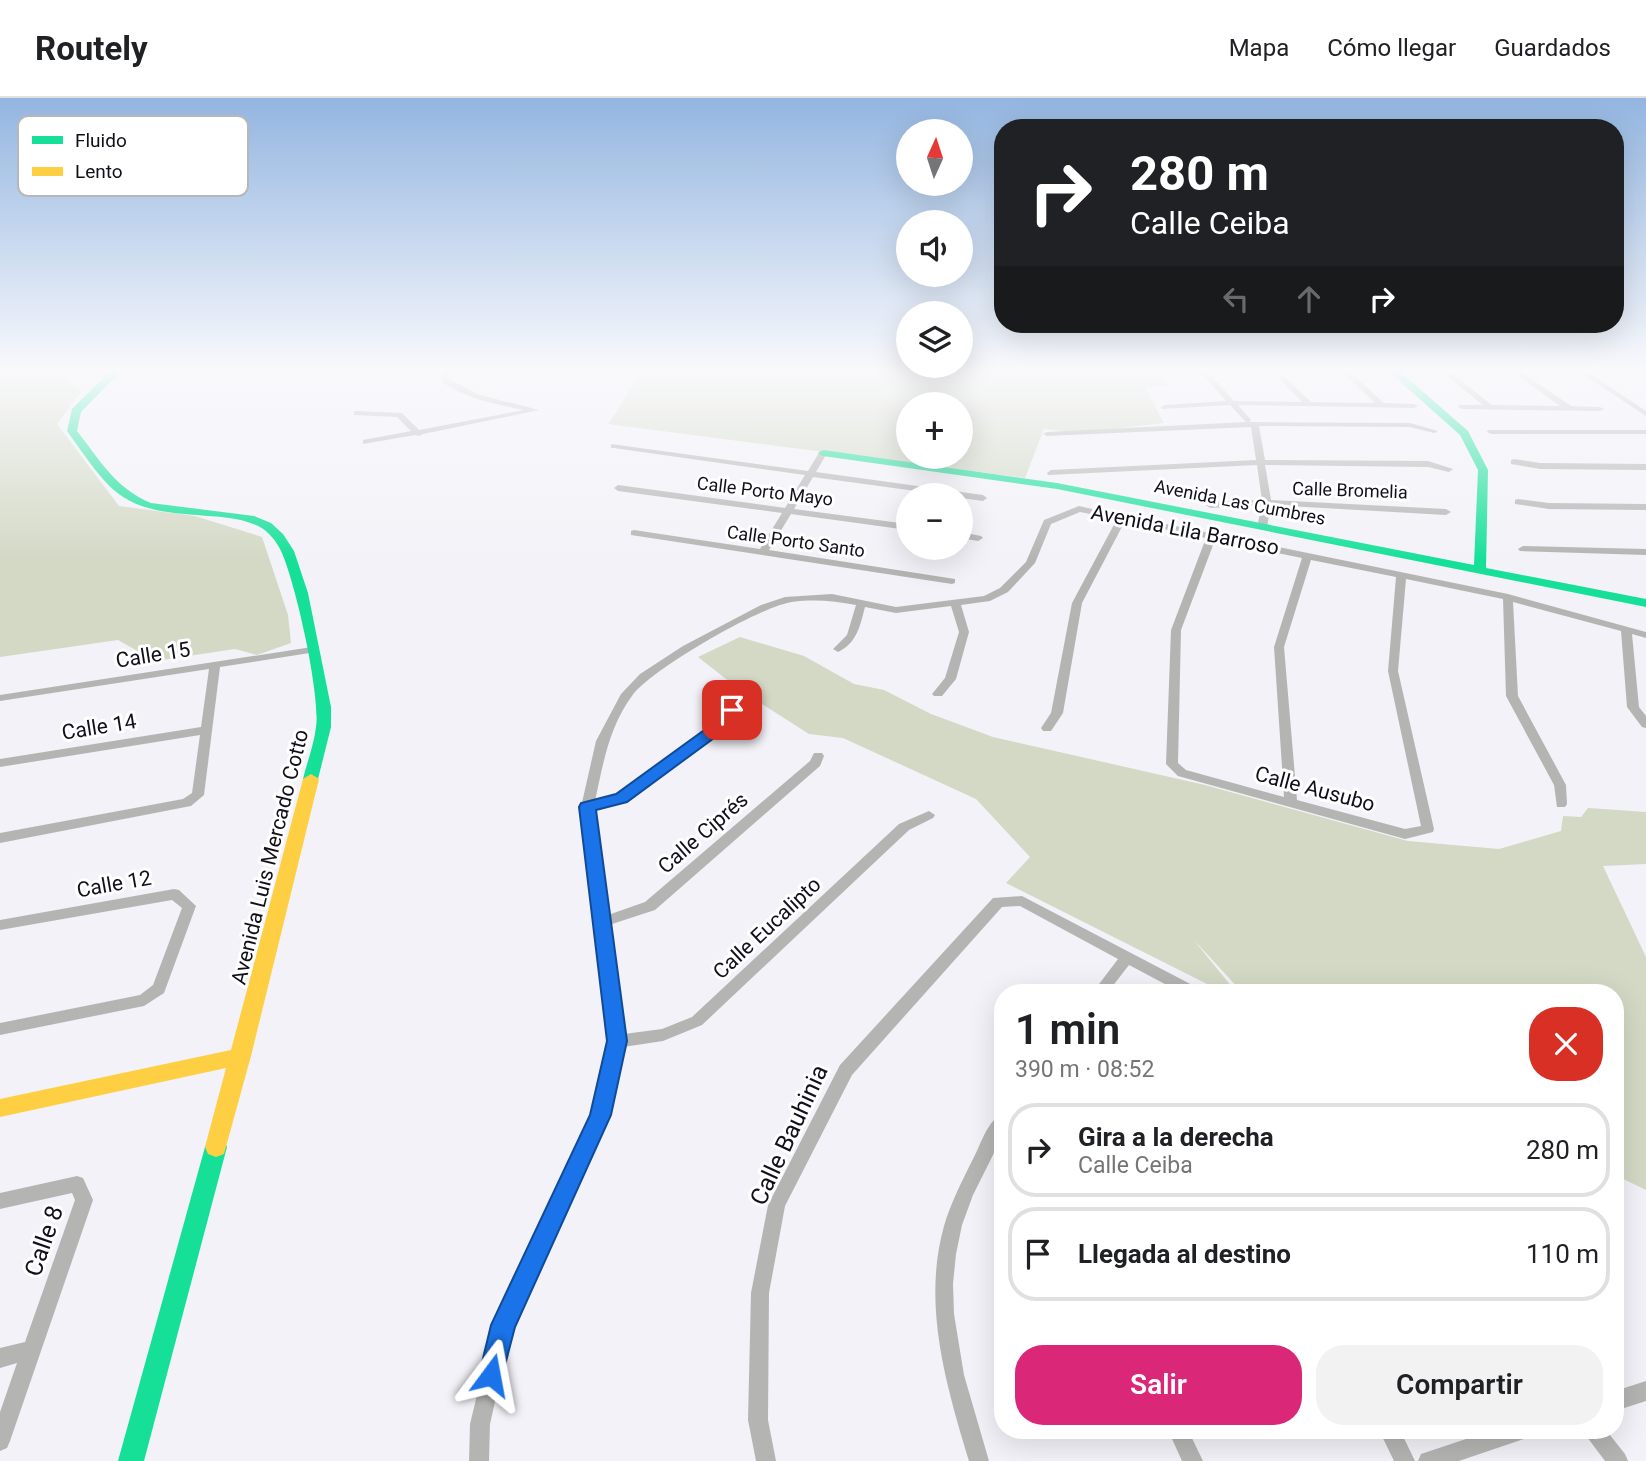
<!DOCTYPE html>
<html lang="es">
<head>
<meta charset="utf-8">
<style>
	:root { --surface:#fff; --page:#f2f2f2; --text:#202124; --muted:#757577; --line:#e0e0e0; --accent:#db2777 }
	body { margin:0; font-family:Roboto,sans-serif; background:var(--page); color:var(--text); height:100vh; display:flex; flex-direction:column; font-size:26px; white-space:nowrap }
	* { box-sizing:border-box; margin:0 }
	p { font-size:23px; color:var(--muted) }
	.icon { flex:none; width:38px; height:38px; fill:none; stroke:currentColor; stroke-width:2; stroke-linecap:round; stroke-linejoin:round }
	.map { position:relative; flex:1; overflow:hidden }
	.details { position:absolute; left:994px; top:886px; width:630px; height:455px; display:flex; flex-direction:column; background:var(--surface); border-radius:28px; box-shadow:0 7px 28px #0002 }
	.details>* { flex:none }
	.top-card { position:absolute; left:994px; top:21px; width:630px; height:214px; border-radius:28px; box-shadow:0 7px 28px #0002; background:#202124; color:#fff; overflow:hidden }
	.needle { width:46px; rotate:3deg }
	.controls { position:absolute; left:896px; top:21px; display:grid; gap:14px }
	.controls a { display:grid; place-items:center; width:77px; height:77px; border-radius:50%; background:var(--surface); box-shadow:0 7px 28px #0002; font-size:35px }
	.pin { position:absolute; display:grid; place-items:center; width:60px; height:60px; color:#fff; margin:-30px; border-radius:14px; box-shadow:0 4px 10px #0006 }
	.me { position:absolute; width:77px; margin:-38px; rotate:13deg; stroke-linejoin:round; filter:drop-shadow(0 0 5px #0008) }
	.turn { display:flex; align-items:center; gap:24px; height:147px; padding:0 21px; font-size:32px }
	.turn .icon { width:91px; height:91px; stroke-width:2.5 }
	.turn b { display:block; font-size:49px; line-height:60px }
	.lanes { display:flex; align-items:center; height:66px; padding:0 21px; background:#0003; justify-content:center; gap:35px; direction:ltr }
	.lanes .off { opacity:.35 }
	.round { display:grid; place-items:center; flex:none; width:74px; height:74px; border-radius:28px; background:var(--page) }
	.head { display:flex; align-items:center; justify-content:space-between; height:119px; padding:0 21px }
	h1 { font-size:42px; font-weight:600; line-height:52px }
	.action { display:flex; gap:14px; margin-top:auto; padding:14px 21px }
	.action a { flex:1; height:80px; border-radius:28px; background:var(--accent); color:#fff; font-size:28px; font-weight:600; line-height:80px; text-align:center }
	.action a+a { background:var(--page); color:var(--text) }
	ul { padding:0; list-style:none }
	li { display:flex; align-items:center; gap:21px; height:94px; margin:0 14px 10px; padding:0 7px; border:4px solid var(--line); border-radius:28px }
	li div { flex:1 }
	li b { display:block; font-size:26px }
	li em { font-style:normal }
	header { display:flex; align-items:center; gap:42px; box-sizing:border-box; height:98px; padding:0 35px; background:var(--surface); border-bottom:2px solid var(--line) }
	header strong { font-size:33px }
	nav { display:flex; gap:38px; margin-inline-start:auto; font-size:24px }
	.map>svg:first-child { display:block }
	.green { fill:#d3d9c5; fill-rule:evenodd }
	.lines { fill:none; stroke-linecap:round; stroke-linejoin:round }
	.street { fill:#b4b5b3; fill-rule:evenodd }
	.fast { fill:#16e098; fill-rule:evenodd }
	.slow { fill:#ffcf43; fill-rule:evenodd }
	.route { fill:#1a73e8; stroke:#114b97; stroke-width:2 }
	.labels { text-anchor:middle; dominant-baseline:central; stroke-width:6; stroke-linejoin:round; paint-order:stroke }
	.far-street-label { font-size:18px; fill:#101019; stroke:#fff }
	.street-label { font-size:21px; fill:#101019; stroke:#fff }
	.near-street-label { font-size:24px; fill:#101019; stroke:#fff }
	.key { fill:#fff; stroke:#b7b7ba; stroke-width:2 }
	.key-label { font-size:19px; fill:#101019 }
</style>
</head>
<body>
<header>
<strong>Routely</strong>
<nav><a>Mapa</a><a>Cómo llegar</a><a>Guardados</a></nav>
</header>
<div class="map">
<svg width="1646" height="1363" viewBox="0 0 1646 1363">
	<rect width="100%" height="100%" fill="#f2f2f8"/>
	<path class="green" d="M714,271H1155L1168,288L1145,290L1164,325L1078,335L1044,331L1025,380L608,326L643,273L703,278ZM908,306H961V359H908Z
		M0,273H51L82,292L57,326L119,408L195,418L262,439L288,517L291,545L257,557L235,551L155,563L118,542L0,559Z
		M740,539L804,558L854,586L884,592L931,616L993,639L1205,687L1408,743L1499,751L1561,733L1563,718L1581,719L1588,710L1646,714V766L1603,768L1646,859V1092L1615,1077V894H1242L1193,841L1236,894H1223L1006,785L1030,759L976,701L843,640L809,636L740,592L698,559Z"/>
	<g class="lines">
		<path class="street" d="M381,271H413L363,277L359,275L363,273Z
			M444,271H452L449,281L480,297L539,312L423,336L419,338L415,337L363,346V342L411,333L397,319L354,317V313H357L402,315L419,332L524,312C495,306 467,301 442,284Z
			M1198,271H1205L1234,303L1302,304L1270,271H1277L1311,304L1375,305L1339,271H1347L1384,305L1414,306L1418,308L1414,310L1238,307L1251,322L1249,324L1410,325L1438,333L1434,335L1410,329L1259,328L1265,362L1428,363L1453,371L1449,374L1428,369L1265,367L1271,402L1446,411L1451,414L1446,417L1271,407L1267,429L1262,432L1257,429L1262,407L1210,410L1206,407L1210,404L1262,402L1257,367L1048,377L1047,375L1051,372L1256,362L1251,329L1047,338L1043,336L1047,334L1246,324L1230,307L1162,311L1161,309L1165,307L1226,303Z
			M1438,271H1446L1492,307L1560,308L1509,271H1517L1571,308L1600,309L1604,311L1600,313L1462,311L1458,309L1459,307H1483Z
			M1575,271H1583L1646,313V318Z
			M1488,332H1646V336H1491L1487,334Z
			M611,346L808,373L820,353H823L827,355L816,374L983,397L987,400L983,403L961,400V397H945L813,379L794,411L908,426V432L791,416L769,452L955,481V485L952,486L631,437V433L634,432L760,451L782,415L618,393L614,390L618,387L785,410L805,377L614,350H611Z
			M1514,361L1540,365L1646,366V372L1540,371L1511,366V362Z
			M1518,401L1549,405L1646,406V412L1549,411L1515,406V402Z
			M1079,408L1119,417L1123,415L1127,418L1508,496L1646,534V540L1632,536L1639,609L1646,618V630L1642,629L1627,609L1621,533L1513,504L1518,598L1566,687L1567,706L1565,709H1557L1554,687L1506,598L1503,501L1406,481L1398,573L1434,731L1433,734L1405,741L1178,678L1166,666L1171,532L1206,440L1125,423L1082,505L1063,615L1051,633H1043L1041,630L1051,615L1072,505L1117,421L1080,414L1051,426L1035,465L1008,494L990,503L961,507L969,534L956,581L942,598H934L932,596L945,580L959,534L951,508L896,515L865,509C860,528 857,545 838,554L833,551L847,537L856,507C835,503 814,501 792,504C761,508 650,572 632,598C609,629 603,666 595,703L618,697L720,623L728,609L732,608L738,612L728,628L626,703L594,712L608,817L645,804L810,663L814,655H822L824,658L820,668L655,812L609,827L624,936L662,931L692,919L899,726L929,713L935,717L933,720L909,732L702,927L663,943L623,949L608,1017L512,1228L490,1326L489,1363H469L470,1326L494,1227L592,1017L609,943L581,709L596,643L621,596L640,576L683,548L761,507L785,499L832,496L896,509L984,498L1000,490L1026,464L1044,422ZM1215,442L1302,460L1274,549L1284,699L1186,672L1178,665L1181,532ZM1311,462L1396,479L1388,573L1421,728L1405,731L1297,702L1284,549Z
			M961,434L981,438L983,440L978,443L961,440Z
			M1523,448L1646,451V457L1520,453L1518,451Z
			M312,549L317,552L316,554L220,569L204,697L191,708L0,745V735L183,701L192,695L200,637L0,669V661L201,629L209,571L0,603V597Z
			M174,791L179,792L196,808L164,895L144,908L0,937V925L140,897L153,887L182,810L172,802L0,832V822Z
			M1022,798L1198,890L1200,894H1180L1129,867L1108,894H1093L1118,861L1020,808L1002,809L852,977L785,1108L769,1195L768,1322L776,1363H756L748,1322L751,1195L768,1107L840,967L993,800Z
			M1003,1016V1037L973,1097L962,1127L956,1156L953,1186L954,1216L964,1277L989,1363H969C946,1287 922,1206 944,1128C951,1104 963,1081 974,1059C981,1046 988,1021 1003,1016Z
			M77,1078L83,1080L93,1102L10,1343L7,1350L0,1353V1314L17,1265L0,1270V1250L25,1244L75,1102L72,1095L0,1111V1095Z
			M1646,1283V1303L1615,1313V1293Z
			M1168,1332H1188L1203,1363H1182Z
			M1379,1332H1400L1415,1363H1394Z
			M1493,1332H1533L1530,1339L1459,1363H1418L1421,1356Z
			M1584,1332H1606L1625,1356L1628,1363H1605L1587,1339Z"/>
		<path class="fast" d="M112,271H123L81,314L77,333C99,361 116,391 151,405L254,418L271,425L283,436L294,453L308,495L331,609V629L317,685L311,686L303,681C307,664 314,647 316,629C321,598 295,482 281,453C276,443 269,434 260,429C241,419 218,419 197,417C118,412 111,394 67,333L72,311Z
			M1386,271H1397L1468,333L1488,372L1486,470L1646,501V509L1057,391L823,358L818,355L823,352L1057,385L1474,467L1478,372L1460,337Z
			M216,1039L224,1042L227,1049L144,1363H118L205,1049L208,1042Z"/>
		<path class="slow" d="M311,676L319,681L251,958L224,1056L216,1059L208,1056L205,1049L226,970L0,1019V1001L231,952L303,681Z"/>
	</g>
	<linearGradient id="sky" x2="0" y2="1"><stop stop-color="#93b5e0"/><stop offset="0.59" stop-color="#f9f9fc"/><stop offset="1" stop-color="#f9f9fc" stop-opacity="0"/></linearGradient>
	<rect width="1646" height="462" fill="url(#sky)"/>
	<path class="route" d="M732,607L740,612L729,629L627,704L596,712L627,943L611,1017L515,1229L500,1286L491,1289L482,1286L479,1277L491,1227L590,1017L607,943L579,709L581,705L616,696L718,622L727,608Z"/>
	<g class="labels">
		<g class="far-street-label">
			<text transform="translate(1350 392) rotate(2)">Calle Bromelia</text>
			<text transform="translate(765 393) rotate(7)">Calle Porto Mayo</text>
			<text transform="translate(1240 404) rotate(11)">Avenida Las Cumbres</text>
			<text transform="translate(796 443) rotate(8)">Calle Porto Santo</text>
		</g>
		<g class="street-label">
			<text transform="translate(1185 432) rotate(11)">Avenida Lila Barroso</text>
			<text transform="translate(153 557) rotate(-9)">Calle 15</text>
			<text transform="translate(99 629) rotate(-9)">Calle 14</text>
			<text transform="translate(1315 691) rotate(15)">Calle Ausubo</text>
			<text transform="translate(703 735) rotate(-41)">Calle Ciprés</text>
			<text transform="translate(270 759) rotate(-76)">Avenida Luis Mercado Cotto</text>
			<text transform="translate(114 786) rotate(-10)">Calle 12</text>
			<text transform="translate(767 830) rotate(-43)">Calle Eucalipto</text>
		</g>
		<g class="near-street-label">
			<text transform="translate(789 1037) rotate(-65)">Calle Bauhinia</text>
			<text transform="translate(44 1143) rotate(-71)">Calle 8</text>
		</g>
	</g>
	<rect x="18" y="18" width="230" height="80" rx="10" class="key"/>
	<rect x="32" y="38" width="31" height="8" fill="#16e098"/>
	<rect x="32" y="69" width="31" height="9" fill="#ffcf43"/>
	<g class="key-label">
		<text x="75" y="49">Fluido</text>
		<text x="75" y="80">Lento</text>
	</g>
</svg>
<div class="controls">
<a><svg class="needle" viewBox="-14 -14 28 28"><path d="M0-13l5 13h-10z" fill="#e53935"/><path d="M0 13l5-13h-10z" fill="#757577"/></svg></a>
<a><svg class="icon" aria-label="sound" viewBox="0 0 24 24"><path d="M4 9h4l5-4v14l-5-4H4zM17 9q2 3 0 6"/></svg></a>
<a><svg class="icon" aria-label="layers" viewBox="0 0 24 24"><path d="M12 4l9 5-9 5-9-5zM3 14l9 5 9-5"/></svg></a>
<a>+</a>
<a>−</a>
</div>
<div class="pin" style="left:732px;top:612px;background:#d93025"><svg class="icon" aria-label="arrive" viewBox="0 0 24 24"><path d="M6 21V4h12l-3 4 3 4H6"/></svg></div>
<svg class="me" style="left:491px;top:1277px" viewBox="-20 -20 40 40"><path d="M0-17L14 15 0 8-14 15z" fill="#1a73e8" stroke="#fff" stroke-width="4"/></svg>
<div class="top-card">
<div class="turn"><svg class="icon" aria-label="right" viewBox="0 0 24 24"><path d="M7 20v-9h11M14 6l5 5-5 5"/></svg><div><b>280 m</b>Calle Ceiba</div></div>
<div class="lanes"><svg class="icon off" aria-label="left" viewBox="0 0 24 24"><path d="M17 20v-9H6M10 6l-5 5 5 5"/></svg><svg class="icon off" aria-label="ahead" viewBox="0 0 24 24"><path d="M12 20V5M6 11l6-6 6 6"/></svg><svg class="icon" aria-label="right" viewBox="0 0 24 24"><path d="M7 20v-9h11M14 6l5 5-5 5"/></svg></div>
</div>
<section class="details">
<div class="head"><div><h1>1 min</h1><p>390 m · 08:52</p></div><a class="round" style="background:#d93025;color:#fff"><svg class="icon" aria-label="close" viewBox="0 0 24 24"><path d="M6 6l12 12M18 6L6 18"/></svg></a></div>
<ul>
<li><svg class="icon" aria-label="right" viewBox="0 0 24 24"><path d="M7 20v-9h11M14 6l5 5-5 5"/></svg><div><b>Gira a la derecha</b><p>Calle Ceiba</p></div><em>280 m</em></li>
<li><svg class="icon" aria-label="arrive" viewBox="0 0 24 24"><path d="M6 21V4h12l-3 4 3 4H6"/></svg><div><b>Llegada al destino</b></div><em>110 m</em></li>
</ul>
<div class="action"><a>Salir</a><a>Compartir</a></div>
</section>
</div>
</body>
</html>
